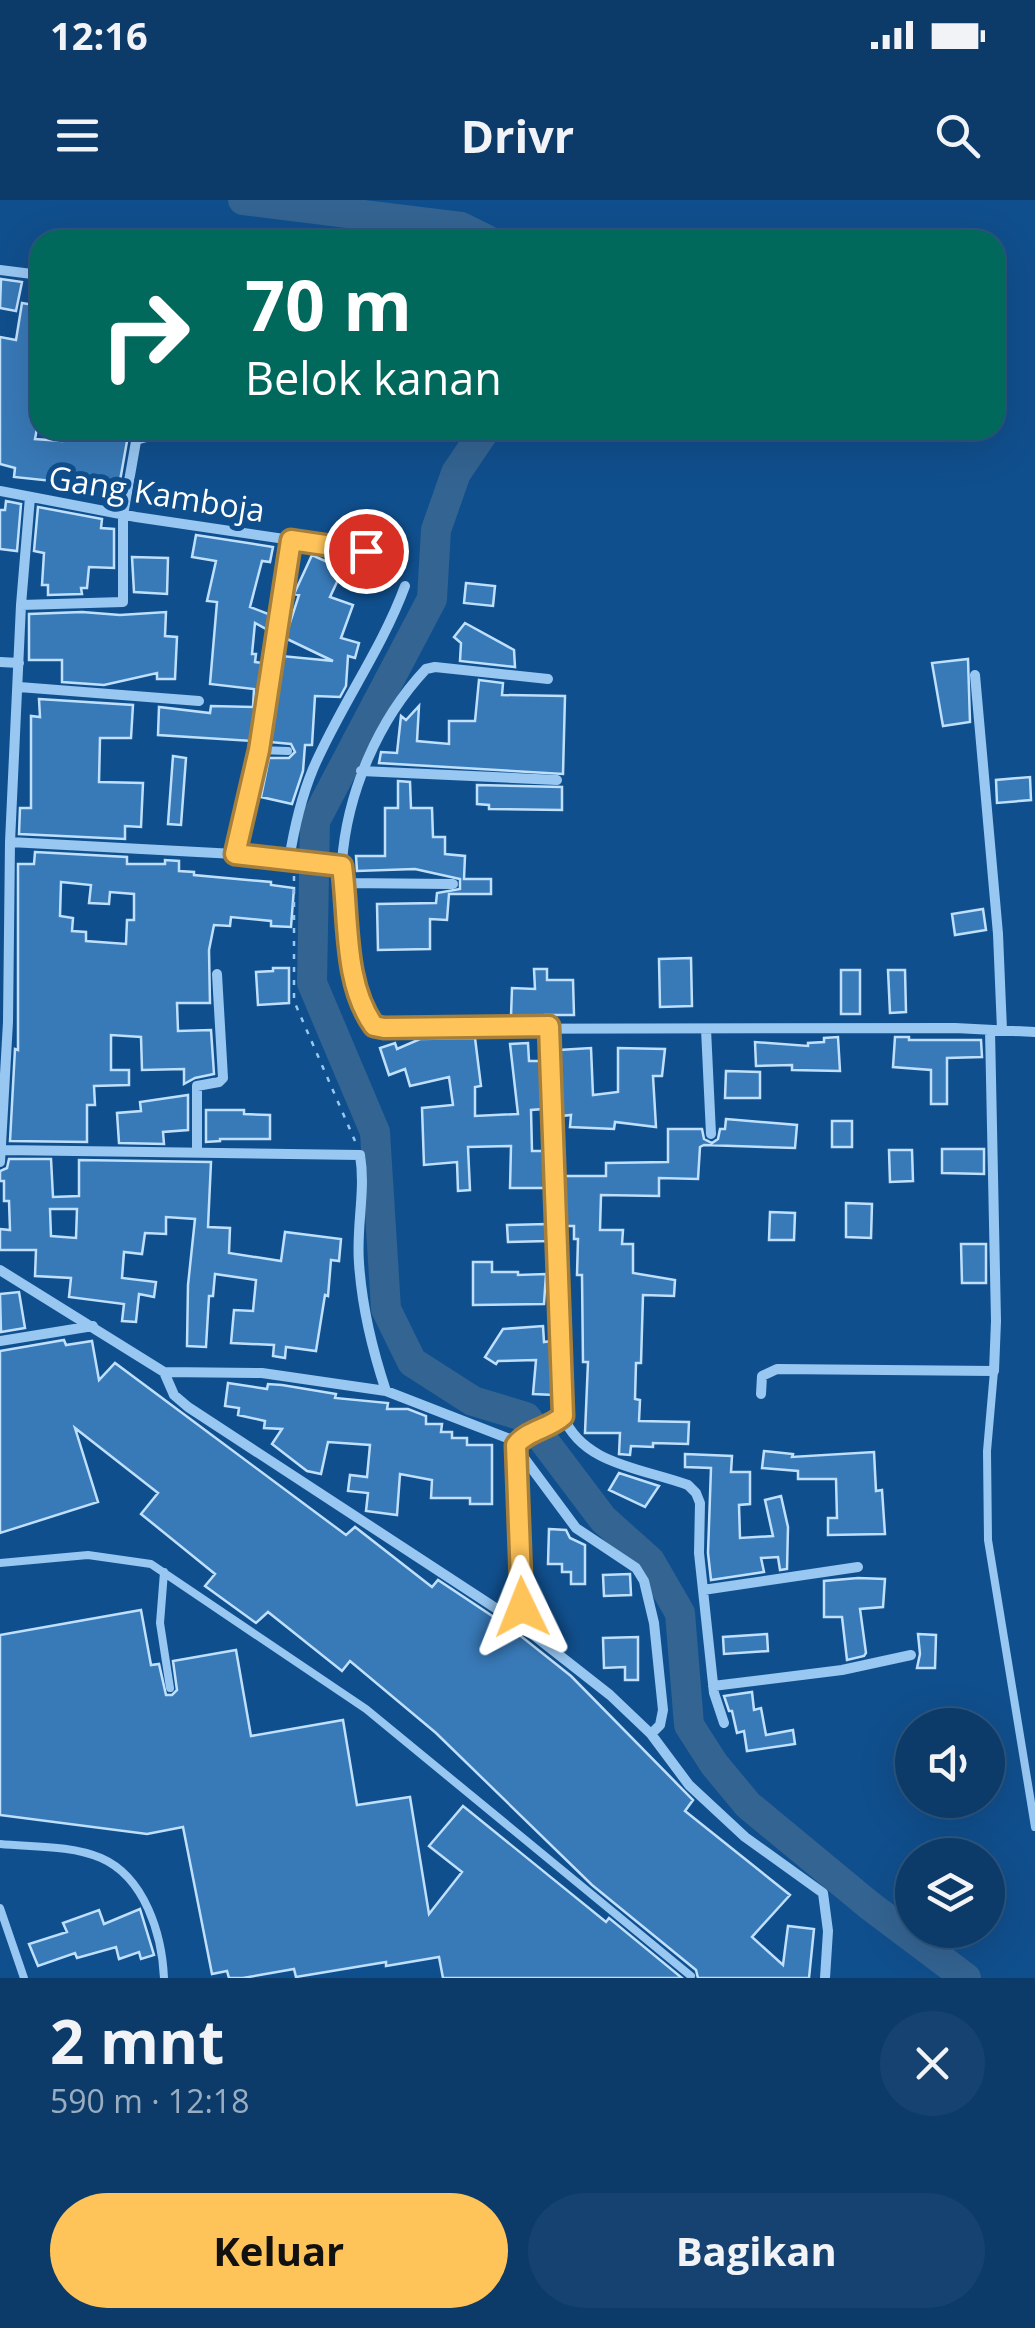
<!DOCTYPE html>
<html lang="id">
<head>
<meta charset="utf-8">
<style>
	:root { --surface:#0c3b6a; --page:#154270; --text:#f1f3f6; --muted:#9aadc1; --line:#2c557e; --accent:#ffc459 }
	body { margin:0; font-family:"Open Sans",sans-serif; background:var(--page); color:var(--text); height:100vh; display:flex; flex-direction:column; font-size:38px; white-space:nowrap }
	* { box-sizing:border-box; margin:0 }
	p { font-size:32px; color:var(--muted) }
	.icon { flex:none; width:55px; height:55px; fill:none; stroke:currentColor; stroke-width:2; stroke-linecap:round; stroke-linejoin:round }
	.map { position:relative; height:1778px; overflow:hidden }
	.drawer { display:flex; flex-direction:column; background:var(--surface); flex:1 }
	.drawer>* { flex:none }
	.banner { position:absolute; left:30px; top:30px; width:975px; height:210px; border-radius:30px; box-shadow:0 10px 40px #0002,0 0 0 2px var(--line); background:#00695c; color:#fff; overflow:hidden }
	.buttons { position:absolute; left:895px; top:1508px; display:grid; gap:20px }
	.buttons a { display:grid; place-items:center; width:110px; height:110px; border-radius:50%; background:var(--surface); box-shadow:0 10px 40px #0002,0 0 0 2px var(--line); font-size:50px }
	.pin { position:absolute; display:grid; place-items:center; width:85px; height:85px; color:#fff; margin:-42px; border:5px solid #fff; border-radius:50%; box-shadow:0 2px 10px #0007 }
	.me { position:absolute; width:110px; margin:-55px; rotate:358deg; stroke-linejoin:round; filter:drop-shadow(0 0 8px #0008) }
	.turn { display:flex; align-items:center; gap:35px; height:210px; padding:0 50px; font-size:45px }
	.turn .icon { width:130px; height:130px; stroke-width:2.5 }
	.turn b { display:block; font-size:70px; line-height:85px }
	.round { display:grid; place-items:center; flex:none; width:105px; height:105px; border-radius:52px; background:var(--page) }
	.overview { display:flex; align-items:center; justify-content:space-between; height:170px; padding:0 50px }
	h1 { font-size:60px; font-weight:700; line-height:75px }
	.action { display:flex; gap:20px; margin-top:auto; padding:20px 50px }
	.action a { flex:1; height:115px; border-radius:60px; background:var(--accent); color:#111; font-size:40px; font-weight:700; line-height:115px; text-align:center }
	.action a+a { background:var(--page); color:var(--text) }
	.status { display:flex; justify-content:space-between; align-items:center; height:70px; padding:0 50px; background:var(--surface); direction:ltr }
	.status svg { height:28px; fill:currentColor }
	header { display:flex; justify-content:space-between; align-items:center; height:130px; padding:0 50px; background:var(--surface); font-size:45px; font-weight:700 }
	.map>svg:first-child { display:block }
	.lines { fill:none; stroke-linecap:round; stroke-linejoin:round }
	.river { stroke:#346492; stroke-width:30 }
	.building { fill:#3879b7; stroke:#bfe0fd; stroke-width:2.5; fill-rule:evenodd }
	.path { stroke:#98c7f2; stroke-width:2.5; stroke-dasharray:5 8; stroke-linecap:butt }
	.service { stroke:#98c7f2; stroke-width:8 }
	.minor { stroke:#98c7f2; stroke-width:10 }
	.route-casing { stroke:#a67f3a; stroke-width:25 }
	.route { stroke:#ffc459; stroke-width:18 }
	.labels { text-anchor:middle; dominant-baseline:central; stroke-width:10; stroke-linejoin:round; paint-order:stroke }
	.street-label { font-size:32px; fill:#fff; stroke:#104f8d }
</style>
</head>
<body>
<div class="status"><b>12:16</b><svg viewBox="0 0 49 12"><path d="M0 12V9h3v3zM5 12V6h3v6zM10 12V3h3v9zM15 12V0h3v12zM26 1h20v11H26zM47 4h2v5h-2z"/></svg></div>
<header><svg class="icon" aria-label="menu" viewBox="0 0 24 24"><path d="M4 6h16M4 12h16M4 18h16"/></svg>Drivr<svg class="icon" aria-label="search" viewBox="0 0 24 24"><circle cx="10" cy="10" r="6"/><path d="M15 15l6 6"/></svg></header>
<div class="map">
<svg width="1035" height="1778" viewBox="0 0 1035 1778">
	<rect width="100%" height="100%" fill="#104f8d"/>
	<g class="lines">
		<path class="river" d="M243,0L461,27L487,40
			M485,230L456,273L436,330L432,399L315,621L312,783L375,932L386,1109L412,1162L473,1201L526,1217L603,1319L650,1361L680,1413L689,1525L714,1564L748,1605L869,1705L966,1778"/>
	</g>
	<path class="building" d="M1,79L22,82L16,111L0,108Z
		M22,103L40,106V212L35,239L62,241L63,230H129L118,292L100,286L14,277L15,268L0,264V137L16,140Z
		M6,301L21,304L17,351L0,349V310H5Z
		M38,307L102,319L101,328L114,329V368L89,367L87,388H81L82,394L48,395V385H42L44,353L34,351Z
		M196,335L273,347L270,362L262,361L250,407L271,415L268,430L255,423L252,454H256L255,462L263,463L252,541L158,535L159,507L210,513L211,506L253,507L254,489L210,484L217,402L207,401L216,361L192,357Z
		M312,355L343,369L330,397L353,405L341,438L359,443L355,458L348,456L346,486L340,497L315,496L312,545H305L303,571L292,604L261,597L269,558H289L295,552L291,544L269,542L282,456L333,461L285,438L299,395L294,394Z
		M132,357L168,358L167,394L134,392Z
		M466,383L495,386L493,406L464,403Z
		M82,412L120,415L166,412L165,436L177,437L175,479H157V473L104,485L62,482V460H29V414Z
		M465,423L514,450L515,467L460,461L461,443L454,437Z
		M968,459L970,522L943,526L932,463Z
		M479,480L503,483L502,495L565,496L563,574L379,563L381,552L397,553L401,516L406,520L419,506L417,541L449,544V521H475Z
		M39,499L133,505L131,538H100L99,582L143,583L141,627L125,626V639L19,634L20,608H31V516L40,517Z
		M173,556L186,558L181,625L168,624Z
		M1030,577L1031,600L997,603L996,580Z
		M398,581L410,582L411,608H432L433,637H445V654L465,656L464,679H491V694H449L447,720L430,719V749L378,750L377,704L436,703L437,693L460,689V679L415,669L357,671L356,656H385V608H398Z
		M477,585L562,587V610L489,609V605L477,604Z
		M35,652L127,657V664H165V660L179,661V671L194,672V675L271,682V685L294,688L291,727L271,726V721L231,717L230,726L214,725L209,750L210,803H177L178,831L211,830L214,874L195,878L184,884V869L142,870L141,837L111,835V870H129V885L94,886L95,905H87V942L10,941L15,849L18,850V664H34ZM61,682L91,685L89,703L109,704L110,692L134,694V720H127L126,744L86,741V732L72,731L73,718L60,716Z
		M983,709L986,730L955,735L952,714Z
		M691,758L692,806L660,807L659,759Z
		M273,768H289V803L258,805L256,772L273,771Z
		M534,769H547V780H573L574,815H545V819L511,816L512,788L535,789Z
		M841,770H860V814H841Z
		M888,770H905L906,812L890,813Z
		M838,837L840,871L792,870V865L756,866L755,842L808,846V843L824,842V838Z
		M895,837H909V840H981L982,857L947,858V904H931V870L893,867Z
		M475,838L481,886L475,887V916L518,914L510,844L528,843L529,861H541L543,909L531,910L532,951H545L546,988H510L511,946L468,947L470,990L458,991L457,962L424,965L422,908L453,905L449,877L410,886L405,869L389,875L380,848L395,843L397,849L420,839Z
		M591,848L593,895L618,892V848L665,849L662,876H653L656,927L615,922L614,929L570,927L571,915L561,916L559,850Z
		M726,871L760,872V898H725Z
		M188,895V930L163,932L164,944L119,943L117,913L141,911L140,902Z
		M206,910H244V914L270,915V939H220V941L206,942Z
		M726,919L797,925L795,948L704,945L700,947L698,979L659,978V996L601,995L600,1030H623L622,1044H633V1073L675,1080L674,1096L643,1095L641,1163H636L635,1199L640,1200L639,1221L689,1222L688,1244L653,1243V1247L631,1246L630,1255L619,1254L620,1233H585L588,1162H583L582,1075H577L578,1039H574V1026H565L563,976H606V963L668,962V929H702L704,939L712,943L718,939L720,929H725Z
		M832,921H852V947H832Z
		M942,949H984V974L942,973Z
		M889,950H912L913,981L890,982Z
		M9,959H51L53,997L79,996V960L211,962L208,1027L230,1028L229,1053L281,1061L285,1032L341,1039L339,1061L331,1060L328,1096L325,1095L316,1151L286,1147L285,1158L273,1156L274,1145L231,1143L234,1110L253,1111L256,1080L215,1074L213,1096H209L206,1147L187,1146L188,1085L195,1019L166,1017V1034L145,1033L142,1054L124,1052L122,1078L156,1082L154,1097L139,1094L136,1122L122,1121L124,1104L69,1097L71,1078L35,1076L36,1050H0V1029L10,1030L9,1001H4V981H0V971L7,968ZM50,1009H77L76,1038L51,1036Z
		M846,1003L872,1004L871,1038L846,1037Z
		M770,1012L795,1013L794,1040H769Z
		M547,1024L548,1041L508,1042L507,1025Z
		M961,1044H986V1083H962Z
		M473,1062H492V1072H518V1075L546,1074L544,1104L473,1105Z
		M19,1092L25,1128L1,1132L0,1094Z
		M543,1126L544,1142L552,1141L554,1195L533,1194L536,1160L498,1161L496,1164L485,1157L503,1129Z
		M64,1140L66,1145L92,1141L99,1180L115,1163L346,1335L355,1327L432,1387L438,1380L512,1429L571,1476L693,1600L685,1611L790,1695L752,1737L783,1765L788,1726L814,1729L809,1778H698L696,1770L592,1685L436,1533L350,1461L342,1471L268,1412L256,1423L205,1386L215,1374L141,1314L158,1293L75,1228L98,1302L0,1333V1151Z
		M228,1183L267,1189L268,1184L282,1185L336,1194L335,1198L388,1203L387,1209H408L426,1216V1224H442L441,1232H452V1238H467V1245H492V1304H470V1298H431L432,1280L400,1274L397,1315L366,1311L368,1293L348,1291L350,1275L367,1277L370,1245L328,1242L321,1274L307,1271L272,1244L282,1229L264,1228L265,1221L238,1215L239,1208L225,1206Z
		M764,1251L793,1254L792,1257L874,1252L876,1291L882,1290L885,1334L828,1335V1318H837L836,1279H798V1271L762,1268Z
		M685,1254L732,1256L731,1272H750V1304L739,1305L740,1338L773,1336L765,1300L781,1296L788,1327L787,1369L780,1370L778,1357L761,1358L764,1372L711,1380L708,1353L711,1268L685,1267Z
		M619,1273L659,1286L645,1307L609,1290Z
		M549,1329L566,1330L570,1338L585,1345V1384H571V1372H562V1364H548Z
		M630,1374L631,1395L604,1396L603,1375Z
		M858,1378L885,1379L883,1407L860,1409L866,1453L864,1456L847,1460L842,1417H824V1381Z
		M141,1410L151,1465L159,1464L166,1495H172L177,1490L173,1461L236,1450L251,1536L343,1520L357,1605L410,1597L429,1714L462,1672L429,1646L463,1606L606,1722L609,1718L682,1778H443L439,1757L386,1766V1762L296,1777L294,1769L243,1778H229L227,1771L212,1774L183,1627L147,1634L0,1615V1435Z
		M767,1434L768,1451L724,1454L723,1437Z
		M918,1434L936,1435L935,1468H917L920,1454Z
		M638,1437V1480H625V1467L604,1468L603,1438Z
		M752,1492L754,1510L761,1508L766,1535L793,1530L795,1544L747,1551L744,1531L737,1533L732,1511H729L724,1496Z
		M140,1709L154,1755L141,1759L139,1752L119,1759L116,1747L77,1758L75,1753L38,1766L29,1744L67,1732L63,1723L99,1710L104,1724Z"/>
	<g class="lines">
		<path class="path" d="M294,676V801L355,941"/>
		<path class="service" d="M259,550L288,551
			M994,1171L987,1251L988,1340L1035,1627
			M0,1363L88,1355L151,1364L366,1509L691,1776
			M164,1372L160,1423L170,1488
			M0,1644C32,1647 71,1645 101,1658C145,1677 162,1735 164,1778
			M0,1708L24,1778"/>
		<path class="minor" d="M0,70L40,75
			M136,240L170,230
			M0,291L136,317L366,351
			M21,405L123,402V315L138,230
			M0,462L19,463
			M975,475L998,734L1002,830
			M548,479L435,467L426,469C378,520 347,593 342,662C341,684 348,708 349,731C352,763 354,799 374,826L384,829L955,828L1035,832
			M19,487L199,501
			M361,571L557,580
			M10,642L235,654L342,666
			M235,654L259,550L291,340
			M289,660C294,629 301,598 313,569C340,506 381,451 405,386
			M344,683L453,684
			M549,826L563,1216C583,1265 642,1268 688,1285L696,1293L700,1303L699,1353L714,1493L724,1523
			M706,829L711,934
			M2,950L360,955C366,991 356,1026 359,1063C362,1108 372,1149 386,1191
			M197,952V886L219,882L223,878L217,774
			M0,962L8,822L10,642L21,405L30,297
			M0,1070L164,1172L262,1173L386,1191L510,1239L576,1328L636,1368L644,1381L654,1423L663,1510L660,1525L651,1534
			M0,1141L93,1126
			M164,1172L174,1195L188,1207L517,1422L522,1403L516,1245C528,1230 549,1229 563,1216
			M761,1194L762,1176L777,1169L994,1171L996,1121L990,830
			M703,1390L858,1367
			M517,1422L610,1495L651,1534L689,1585L745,1637L823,1693L828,1731L825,1778
			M713,1486L842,1470L911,1455"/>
	</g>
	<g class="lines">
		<g class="route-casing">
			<path id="route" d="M366,351L291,340L259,550L235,654L342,666C349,717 343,783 374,826L384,828L549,826L563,1216C549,1229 528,1230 516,1245L522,1407"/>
		</g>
		<use href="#route" class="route"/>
	</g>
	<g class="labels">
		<g class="street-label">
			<text transform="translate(157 293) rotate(9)">Gang Kamboja</text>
		</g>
	</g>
</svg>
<div class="buttons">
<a><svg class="icon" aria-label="sound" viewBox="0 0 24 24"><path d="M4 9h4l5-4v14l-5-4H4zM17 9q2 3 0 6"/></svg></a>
<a><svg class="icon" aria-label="layers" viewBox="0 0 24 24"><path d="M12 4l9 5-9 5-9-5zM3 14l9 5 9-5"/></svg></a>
</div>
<div class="pin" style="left:366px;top:351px;background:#d93025"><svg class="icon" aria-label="arrive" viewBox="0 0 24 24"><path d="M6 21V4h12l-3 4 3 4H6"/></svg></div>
<svg class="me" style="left:522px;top:1407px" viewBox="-20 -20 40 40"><path d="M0-17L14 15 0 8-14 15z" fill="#ffc459" stroke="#fff" stroke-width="4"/></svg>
<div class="banner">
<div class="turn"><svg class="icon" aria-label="right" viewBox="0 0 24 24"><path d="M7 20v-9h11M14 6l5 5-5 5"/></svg><div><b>70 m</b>Belok kanan</div></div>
</div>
</div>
<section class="drawer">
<div class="overview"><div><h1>2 mnt</h1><p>590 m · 12:18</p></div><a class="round"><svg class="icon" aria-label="close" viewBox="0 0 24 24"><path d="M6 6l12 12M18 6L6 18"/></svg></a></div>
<div class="action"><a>Keluar</a><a>Bagikan</a></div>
</section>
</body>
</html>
